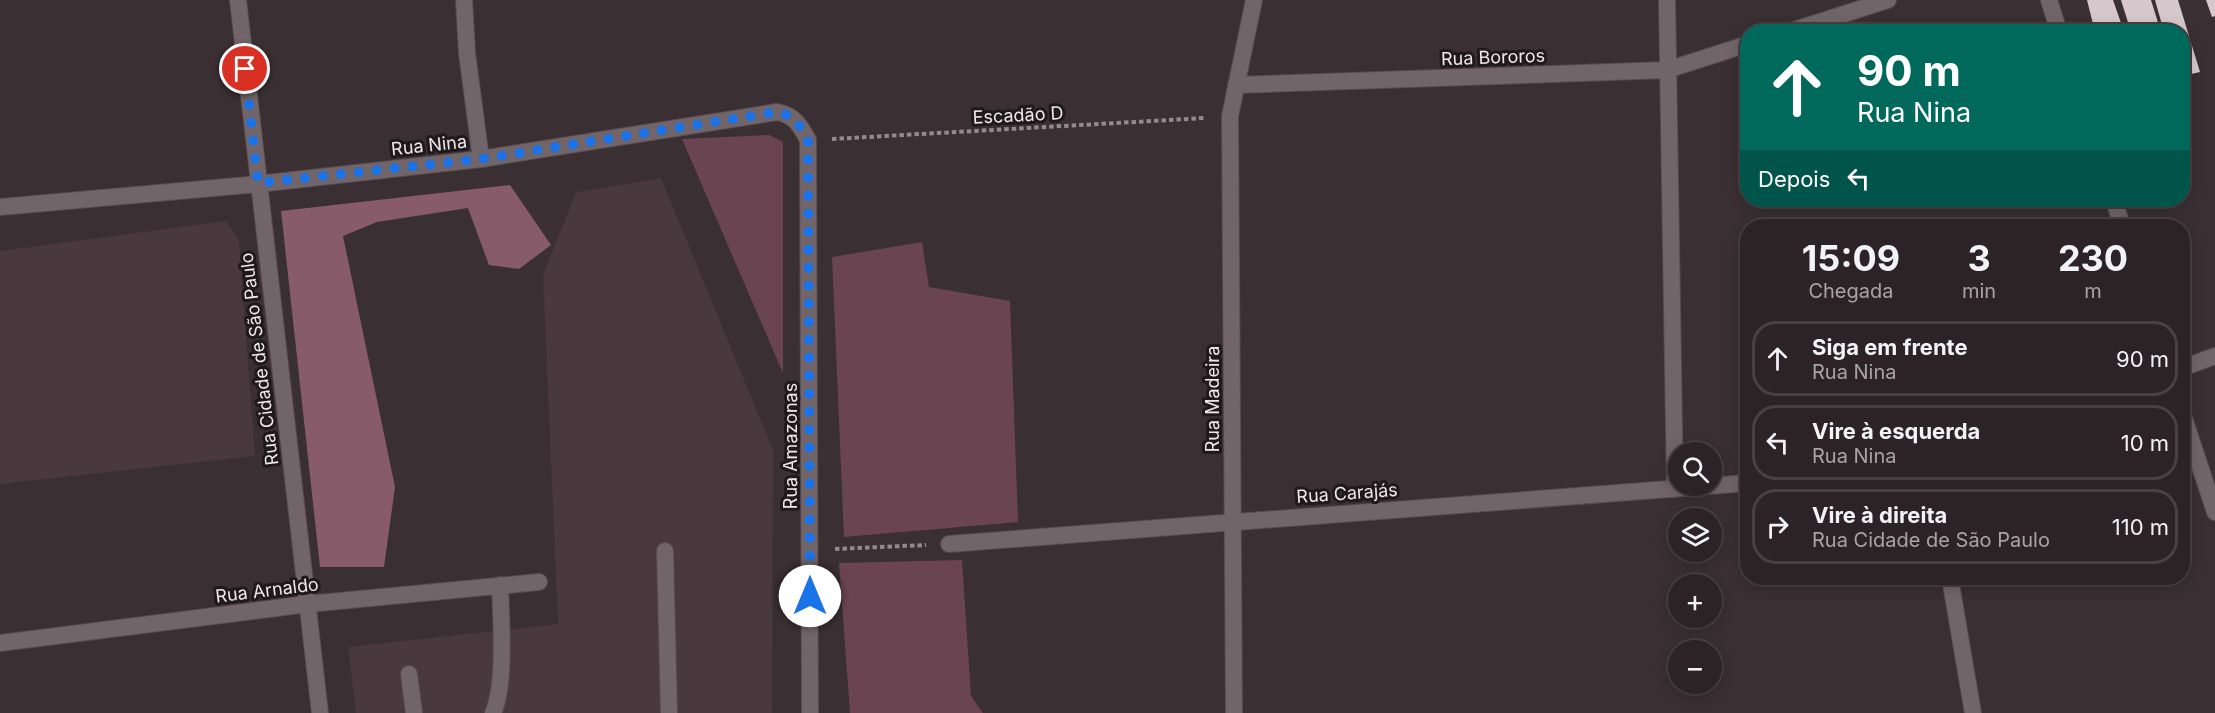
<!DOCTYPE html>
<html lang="pt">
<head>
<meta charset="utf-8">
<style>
	:root { --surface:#2c2326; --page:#342b2e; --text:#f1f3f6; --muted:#a6a4a7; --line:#484043 }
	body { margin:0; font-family:Inter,sans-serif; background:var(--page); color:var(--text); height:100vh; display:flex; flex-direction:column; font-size:22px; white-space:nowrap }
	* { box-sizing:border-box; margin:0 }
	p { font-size:20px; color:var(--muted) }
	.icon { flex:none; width:33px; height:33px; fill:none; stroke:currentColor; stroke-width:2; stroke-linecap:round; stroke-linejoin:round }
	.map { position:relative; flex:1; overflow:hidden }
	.panel { position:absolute; left:1740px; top:219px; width:450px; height:366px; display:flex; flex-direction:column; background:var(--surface); border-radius:24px; box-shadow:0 3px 15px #0003,0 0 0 2px var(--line) }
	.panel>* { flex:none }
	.hud { position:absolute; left:1740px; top:24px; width:450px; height:183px; border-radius:24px; box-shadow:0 3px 15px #0003,0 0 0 2px var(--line); background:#00695c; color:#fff; overflow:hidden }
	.fabs { position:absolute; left:1668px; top:442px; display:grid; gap:12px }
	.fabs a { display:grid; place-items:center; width:54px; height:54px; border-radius:50%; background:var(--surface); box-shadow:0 3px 15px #0003,0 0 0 2px var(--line); font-size:30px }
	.pin { position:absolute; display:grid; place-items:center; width:51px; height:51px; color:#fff; margin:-26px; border:3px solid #fff; border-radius:50%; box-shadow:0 2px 6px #0007 }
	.me { position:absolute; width:66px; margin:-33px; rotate:0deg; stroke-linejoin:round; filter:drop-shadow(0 0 4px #0008) }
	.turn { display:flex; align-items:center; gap:21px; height:126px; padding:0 18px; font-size:27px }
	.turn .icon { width:78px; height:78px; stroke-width:2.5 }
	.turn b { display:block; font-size:42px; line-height:51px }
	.then { display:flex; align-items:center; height:57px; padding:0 18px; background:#0003; gap:12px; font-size:22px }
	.eta { display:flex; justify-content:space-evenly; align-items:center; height:102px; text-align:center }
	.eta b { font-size:36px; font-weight:700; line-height:42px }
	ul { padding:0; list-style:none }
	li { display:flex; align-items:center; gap:18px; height:75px; margin:0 12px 9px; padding:0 6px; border:3px solid var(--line); border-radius:24px }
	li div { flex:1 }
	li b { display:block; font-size:22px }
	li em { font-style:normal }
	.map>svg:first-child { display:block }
	.built { fill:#49383e }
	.green { fill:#6b4452 }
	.forest { fill:#885b6b }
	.building { fill:#d7c8cd }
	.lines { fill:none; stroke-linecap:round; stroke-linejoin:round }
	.service-casing { stroke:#574d50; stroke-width:18 }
	.minor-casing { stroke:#574d50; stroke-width:18 }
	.tertiary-casing { stroke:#574d50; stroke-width:18 }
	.path { stroke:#938a8d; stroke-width:4; stroke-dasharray:4.5 3; stroke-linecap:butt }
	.service { stroke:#72656a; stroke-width:16 }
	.minor { stroke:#72656a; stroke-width:16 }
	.tertiary { stroke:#72656a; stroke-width:16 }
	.route { stroke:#1a73e8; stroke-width:10; stroke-dasharray:0 18 }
	.labels { text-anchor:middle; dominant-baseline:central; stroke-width:6; stroke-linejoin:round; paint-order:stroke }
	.street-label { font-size:18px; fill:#efe7ea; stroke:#1e191a }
</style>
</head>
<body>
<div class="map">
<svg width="2215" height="713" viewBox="0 0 2215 713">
	<rect width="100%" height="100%" fill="#3a2f33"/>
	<path class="built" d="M661,178L773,450L772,713H356L348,647L558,624L543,275L576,192Z
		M226,221L239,241L255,456L0,484V251Z"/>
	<path class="green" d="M769,135L783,142V373L682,139Z
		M922,242L929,287L1010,301L1018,522L844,537L832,257Z
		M962,560L971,696L983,713H850L839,563Z"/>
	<path class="forest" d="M510,185L551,245L519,269L489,265L468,208L377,222L343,236L395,487L384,567H320L281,211Z"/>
	<path class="building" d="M2087,0H2113L2121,23L2095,32Z
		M2121,0H2151L2161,32H2131Z
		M2155,0H2178L2200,72L2182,76V32H2164Z
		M2206,0H2215V16L2212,17Z"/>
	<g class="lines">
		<g class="service-casing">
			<path id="service" d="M464,0L467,53L481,159
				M665,551L669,713
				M409,674L414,713
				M493,713C506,685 501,618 500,585"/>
		</g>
		<g class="minor-casing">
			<path id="minor" d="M1667,0L1675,489
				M1788,32L1888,0
				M1236,85L1667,70L1748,44
				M0,207L258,184L481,159L777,112C794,115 800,125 808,140L810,713
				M2182,368L2215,356
				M949,544L1748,483
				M1950,578L1973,713
				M0,643L308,604L539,582
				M1234,713L1230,116L1254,0"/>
		</g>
		<g class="tertiary-casing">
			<path id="tertiary" d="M238,0L320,713
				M2049,0L2059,32
				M2114,200L2122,226
				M2182,412L2215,512"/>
		</g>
		<path class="path" d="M832,139L1205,118
			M835,549L926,545"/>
		<use href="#service" class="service"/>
		<use href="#minor" class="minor"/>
		<use href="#tertiary" class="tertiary"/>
	</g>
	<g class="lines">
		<path class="route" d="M245,69L258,183L481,159L777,112C794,115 800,125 808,140L810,596"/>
	</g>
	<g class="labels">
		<g class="street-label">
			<text transform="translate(1493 57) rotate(-2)">Rua Bororos</text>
			<text transform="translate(1018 115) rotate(-3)">Escadão D</text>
			<text transform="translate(429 145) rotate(-6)">Rua Nina</text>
			<text transform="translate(259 359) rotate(-97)">Rua Cidade de São Paulo</text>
			<text transform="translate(1212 399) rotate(-90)">Rua Madeira</text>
			<text transform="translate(790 446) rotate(-90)">Rua Amazonas</text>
			<text transform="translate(1347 493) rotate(-4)">Rua Carajás</text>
			<text transform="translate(267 590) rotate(-7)">Rua Arnaldo</text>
		</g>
	</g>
</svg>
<div class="fabs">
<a><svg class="icon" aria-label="search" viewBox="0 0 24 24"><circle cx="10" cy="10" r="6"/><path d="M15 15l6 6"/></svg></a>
<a><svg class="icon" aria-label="layers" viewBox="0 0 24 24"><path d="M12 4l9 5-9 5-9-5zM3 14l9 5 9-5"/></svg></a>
<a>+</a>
<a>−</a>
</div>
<div class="pin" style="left:245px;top:69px;background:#d93025"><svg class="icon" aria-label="arrive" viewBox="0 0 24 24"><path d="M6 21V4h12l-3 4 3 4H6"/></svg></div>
<svg class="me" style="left:810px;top:596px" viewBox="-20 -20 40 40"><circle r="19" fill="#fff"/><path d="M0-13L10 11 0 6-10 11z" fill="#1a73e8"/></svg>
<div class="hud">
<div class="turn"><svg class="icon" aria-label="ahead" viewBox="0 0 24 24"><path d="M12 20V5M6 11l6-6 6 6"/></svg><div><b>90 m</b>Rua Nina</div></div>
<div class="then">Depois<svg class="icon" aria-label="left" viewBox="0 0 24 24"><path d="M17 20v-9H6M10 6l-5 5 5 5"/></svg></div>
</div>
<section class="panel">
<div class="eta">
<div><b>15:09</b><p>Chegada</p></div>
<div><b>3</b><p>min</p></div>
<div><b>230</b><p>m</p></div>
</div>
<ul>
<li><svg class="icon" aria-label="ahead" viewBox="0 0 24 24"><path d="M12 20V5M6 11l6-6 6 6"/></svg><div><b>Siga em frente</b><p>Rua Nina</p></div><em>90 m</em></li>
<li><svg class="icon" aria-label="left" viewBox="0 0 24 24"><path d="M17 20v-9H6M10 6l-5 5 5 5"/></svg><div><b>Vire à esquerda</b><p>Rua Nina</p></div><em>10 m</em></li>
<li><svg class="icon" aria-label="right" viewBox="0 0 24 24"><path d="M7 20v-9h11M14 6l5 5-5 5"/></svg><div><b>Vire à direita</b><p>Rua Cidade de São Paulo</p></div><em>110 m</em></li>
</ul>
</section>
</div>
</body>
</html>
